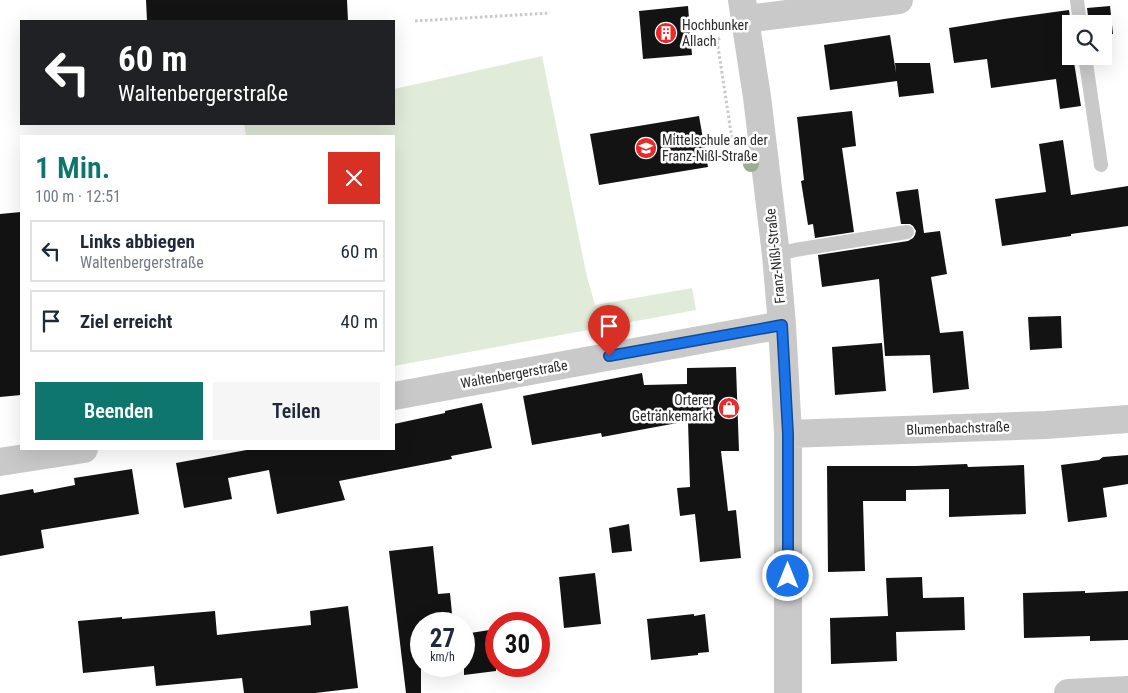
<!DOCTYPE html>
<html lang="de">
<head>
<meta charset="utf-8">
<style>
	:root { --surface:#fff; --page:#f6f6f7; --text:#1f2937; --muted:#747a83; --line:#e0e1e3; --accent:#0f766e }
	body { margin:0; font-family:"Roboto Condensed",sans-serif; background:var(--page); color:var(--text); height:100vh; display:flex; flex-direction:column; font-size:19px; white-space:nowrap }
	* { box-sizing:border-box; margin:0 }
	p { font-size:16px; color:var(--muted) }
	.icon { flex:none; width:28px; height:28px; fill:none; stroke:currentColor; stroke-width:2; stroke-linecap:round; stroke-linejoin:round }
	.map { position:relative; flex:1; overflow:hidden }
	.drawer { position:absolute; left:20px; top:135px; width:375px; height:315px; display:flex; flex-direction:column; background:var(--surface); border-radius:0px; box-shadow:0 5px 20px #0002 }
	.drawer>* { flex:none }
	.guide { position:absolute; left:20px; top:20px; width:375px; height:105px; border-radius:0px; box-shadow:0 5px 20px #0002; background:#202124; color:#fff; overflow:hidden }
	.tools { position:absolute; left:1062px; top:15px; display:grid; gap:10px }
	.tools a { display:grid; place-items:center; width:50px; height:50px; border-radius:0px; background:var(--surface); box-shadow:0 5px 20px #0002; font-size:25px }
	.speed { position:absolute; left:410px; top:612px; display:flex; gap:10px; font-size:25px; font-weight:700; text-align:center }
	.speed>* { display:grid; place-content:center; width:65px; height:65px; border-radius:50%; background:var(--surface); box-shadow:0 5px 20px #0002; line-height:1 }
	.speed small { font-size:12px; font-weight:400 }
	.speed .limit { border:8px solid #d22; background:#fff; color:#111 }
	.pin { position:absolute; display:grid; place-items:center; width:42px; height:42px; color:#fff; margin:-51px -21px; border-radius:50% 50% 50% 0; rotate:-45deg; box-shadow:0 0 5px #0007 }
	.pin .icon { rotate:45deg }
	.me { position:absolute; width:55px; margin:-28px; rotate:0deg; stroke-linejoin:round; filter:drop-shadow(0 0 4px #0008) }
	.turn { display:flex; align-items:center; gap:18px; height:105px; padding:0 15px; font-size:22px }
	.turn .icon { width:65px; height:65px; stroke-width:2.5 }
	.turn b { display:block; font-size:35px; line-height:42px }
	.round { display:grid; place-items:center; flex:none; width:52px; height:52px; border-radius:0px; background:var(--page) }
	.summary { display:flex; align-items:center; justify-content:space-between; height:85px; padding:0 15px }
	h1 { font-size:30px; font-weight:600; line-height:38px; color:var(--accent) }
	.button { display:flex; gap:10px; margin-top:auto; padding:10px 15px }
	.button a { flex:1; height:58px; border-radius:0px; background:var(--accent); color:#fff; font-size:20px; font-weight:600; line-height:58px; text-align:center }
	.button a+a { background:var(--page); color:var(--text) }
	ul { padding:0; list-style:none }
	li { display:flex; align-items:center; gap:15px; height:62px; margin:0 10px 8px; padding:0 5px; border:2px solid var(--line); border-radius:0px }
	li div { flex:1 }
	li b { display:block; font-size:19px }
	li em { font-style:normal }
	.map>svg:first-child { display:block }
	.green { fill:#e1ebd9 }
	.building { fill:#131313 }
	.lines { fill:none; stroke-linecap:round; stroke-linejoin:round }
	.path { stroke:#c9c9c9; stroke-width:3; stroke-dasharray:2.5 2.5; stroke-linecap:butt }
	.lane { stroke:#c9c9c9; stroke-width:14 }
	.street { stroke:#c9c9c9; stroke-width:28 }
	.tree { fill:#9cac92 }
	.route-casing { stroke:#114b97; stroke-width:12 }
	.route { stroke:#1a73e8; stroke-width:9 }
	.labels { text-anchor:middle; dominant-baseline:central; stroke-width:5; stroke-linejoin:round; paint-order:stroke }
	.poi-label { font-size:14px; fill:#2c2c2c; stroke:#fff; text-anchor:start }
	.street-label { font-size:14px; fill:#2c2c2c; stroke:#fff }
</style>
</head>
<body>
<div class="map">
<svg width="1128" height="693" viewBox="0 0 1128 693">
	<rect width="100%" height="100%" fill="#fff"/>
	<path class="green" d="M542,56L587,277L595,305L692,288L696,310L394,366V136H246L244,124H394V89Z"/>
	<path class="building" d="M146,0H347L348,21H147Z
		M688,6L692,55L643,59L639,11Z
		M1110,6L1113,34L1104,35V24H1089L1087,8Z
		M1069,10L1071,25V39L1070,40L1071,56H1073L1081,106L1060,109L1056,79L991,88L987,59L954,63L949,28L1004,19Z
		M890,35L896,73L895,63H930L934,93L899,97L897,81L830,90L824,45Z
		M852,111L856,146L842,148L854,232L815,238L813,224L808,225L801,181L804,180L797,117Z
		M699,116L708,167L599,185L590,134Z
		M1063,140L1071,195L1128,186V226L1071,234V236L1002,246L995,199L1046,192L1039,144Z
		M918,189L924,233L940,231L947,274L931,277L940,333L963,331L969,389L933,393L930,355L885,356L879,279L822,287L818,255L908,241L913,238L915,235L916,231L913,226L910,224H901L896,192Z
		M21,212V395L0,397V214Z
		M1061,316L1062,348L1030,350L1028,317Z
		M882,343L886,391L835,395L832,347Z
		M736,367L739,451H721L728,511L736,510L741,558L700,562L695,514L680,516L677,488L690,487L688,421L602,437L601,433L532,445L523,396L642,373L644,385L687,384V368Z
		M482,403L492,448L451,456L452,459L339,481L345,500L277,514L269,470L228,478L232,499L184,508L176,463L252,449H394V424L445,413V411Z
		M1128,455V484L1103,488L1107,517L1068,522L1061,465L1099,460L1103,457Z
		M967,464L968,467L1024,465L1026,514L949,517V489L906,490V501H863L865,571L828,572L827,466H916Z
		M132,469L139,514L41,530L44,548L0,556V495L33,489L34,493L75,485L74,478Z
		M629,524L632,551L612,553L609,528Z
		M433,546L438,594L450,593L453,624H421V693H406L389,551Z
		M595,573L601,624L564,628L559,577Z
		M922,577L923,598L964,597L965,630L896,632L897,661L831,664L830,618L888,616L886,578Z
		M1085,591V593L1128,591V640L1090,641V636L1024,638L1023,593Z
		M348,606L358,688L315,693H244L242,678L156,686L154,666L83,673L78,621L122,617V619L215,611L217,635L311,625L310,611Z
		M694,614V616L705,614L709,652L698,653V655L651,660L647,619Z
		M496,629V671L464,675V634Z"/>
	<g class="lines">
		<path class="path" d="M415,21L550,13
			M720,38L717,40L732,139"/>
		<path class="lane" d="M1077,0L1080,24
			M1085,56L1101,165
			M776,255L795,250L907,232"/>
		<path class="street" d="M742,0L757,97L776,255L782,325L788,434V693
			M746,19L899,0
			M394,396L782,325
			M788,434L1046,425L1128,419
			M0,462L84,449
			M1068,693L1128,690"/>
	</g>
	<circle class="tree" cx="751" cy="164" r="8"/>
	<g class="lines">
		<g class="route-casing">
			<path id="route" d="M609,356L782,325L788,434V576"/>
		</g>
		<use href="#route" class="route"/>
	</g>
	<defs>
		<g id="building-disc" transform="scale(1.125)"><circle r="9.5" fill="#e92a29" stroke="#fff"/><path d="M-4-6H4V6H1V3H-1V6H-4ZM-2.5-4.3h1.7v1.8h-1.7ZM.8-4.3h1.7v1.8H.8ZM-2.5-1h1.7V.8h-1.7ZM.8-1h1.7V.8H.8Z" fill="#fff"/></g>
		<g id="school-disc" transform="scale(1.125)"><circle r="9.5" fill="#e92a29" stroke="#fff"/><path d="M0-5L7-2L0 1L-7-2ZM-4 1L0 2.5L4 1V4Q0 6-4 4Z" fill="#fff"/></g>
		<g id="shop-disc" transform="scale(1.125)"><circle r="9.5" fill="#e92a29" stroke="#fff"/><path d="M-5-2.5h2.3a2.7 3.5 0 0 1 5.4 0H5L5.5 6h-11ZM-1.5-2.5h3a1.5 2.3 0 0 0-3 0Z" fill="#fff"/></g>
	</defs>
	<g fill-rule="evenodd">
		<use href="#building-disc" x="666" y="33"/>
		<use href="#school-disc" x="646" y="148"/>
		<use href="#shop-disc" x="729" y="408"/>
	</g>
	<g class="labels">
		<g class="poi-label">
			<text x="682" y="25">Hochbunker<tspan x="682" dy="16">Allach</tspan></text>
			<text x="662" y="140">Mittelschule an der<tspan x="662" dy="16">Franz-Nißl-Straße</tspan></text>
			<text x="713" y="400" text-anchor="end">Orterer<tspan x="713" dy="16">Getränkemarkt</tspan></text>
		</g>
		<g class="street-label">
			<text transform="translate(775 256) rotate(-96)">Franz-Nißl-Straße</text>
			<text transform="translate(514 374) rotate(-10)">Waltenbergerstraße</text>
			<text transform="translate(958 428) rotate(-2)">Blumenbachstraße</text>
		</g>
	</g>
</svg>
<div class="tools">
<a><svg class="icon" aria-label="search" viewBox="0 0 24 24"><circle cx="10" cy="10" r="6"/><path d="M15 15l6 6"/></svg></a>
</div>
<div class="speed"><div>27<small>km/h</small></div><div class="limit">30</div></div>
<div class="pin" style="left:609px;top:356px;background:#d93025"><svg class="icon" aria-label="arrive" viewBox="0 0 24 24"><path d="M6 21V4h12l-3 4 3 4H6"/></svg></div>
<svg class="me" style="left:788px;top:576px" viewBox="-20 -20 40 40"><circle r="17" fill="#1a73e8" stroke="#fff" stroke-width="3"/><path d="M0-11L8 9 0 5-8 9z" fill="#fff"/></svg>
<div class="guide">
<div class="turn"><svg class="icon" aria-label="left" viewBox="0 0 24 24"><path d="M17 20v-9H6M10 6l-5 5 5 5"/></svg><div><b>60 m</b>Waltenbergerstraße</div></div>
</div>
<section class="drawer">
<div class="summary"><div><h1>1 Min.</h1><p>100 m · 12:51</p></div><a class="round" style="background:#d93025;color:#fff"><svg class="icon" aria-label="close" viewBox="0 0 24 24"><path d="M6 6l12 12M18 6L6 18"/></svg></a></div>
<ul>
<li><svg class="icon" aria-label="left" viewBox="0 0 24 24"><path d="M17 20v-9H6M10 6l-5 5 5 5"/></svg><div><b>Links abbiegen</b><p>Waltenbergerstraße</p></div><em>60 m</em></li>
<li><svg class="icon" aria-label="arrive" viewBox="0 0 24 24"><path d="M6 21V4h12l-3 4 3 4H6"/></svg><div><b>Ziel erreicht</b></div><em>40 m</em></li>
</ul>
<div class="button"><a>Beenden</a><a>Teilen</a></div>
</section>
</div>
</body>
</html>
